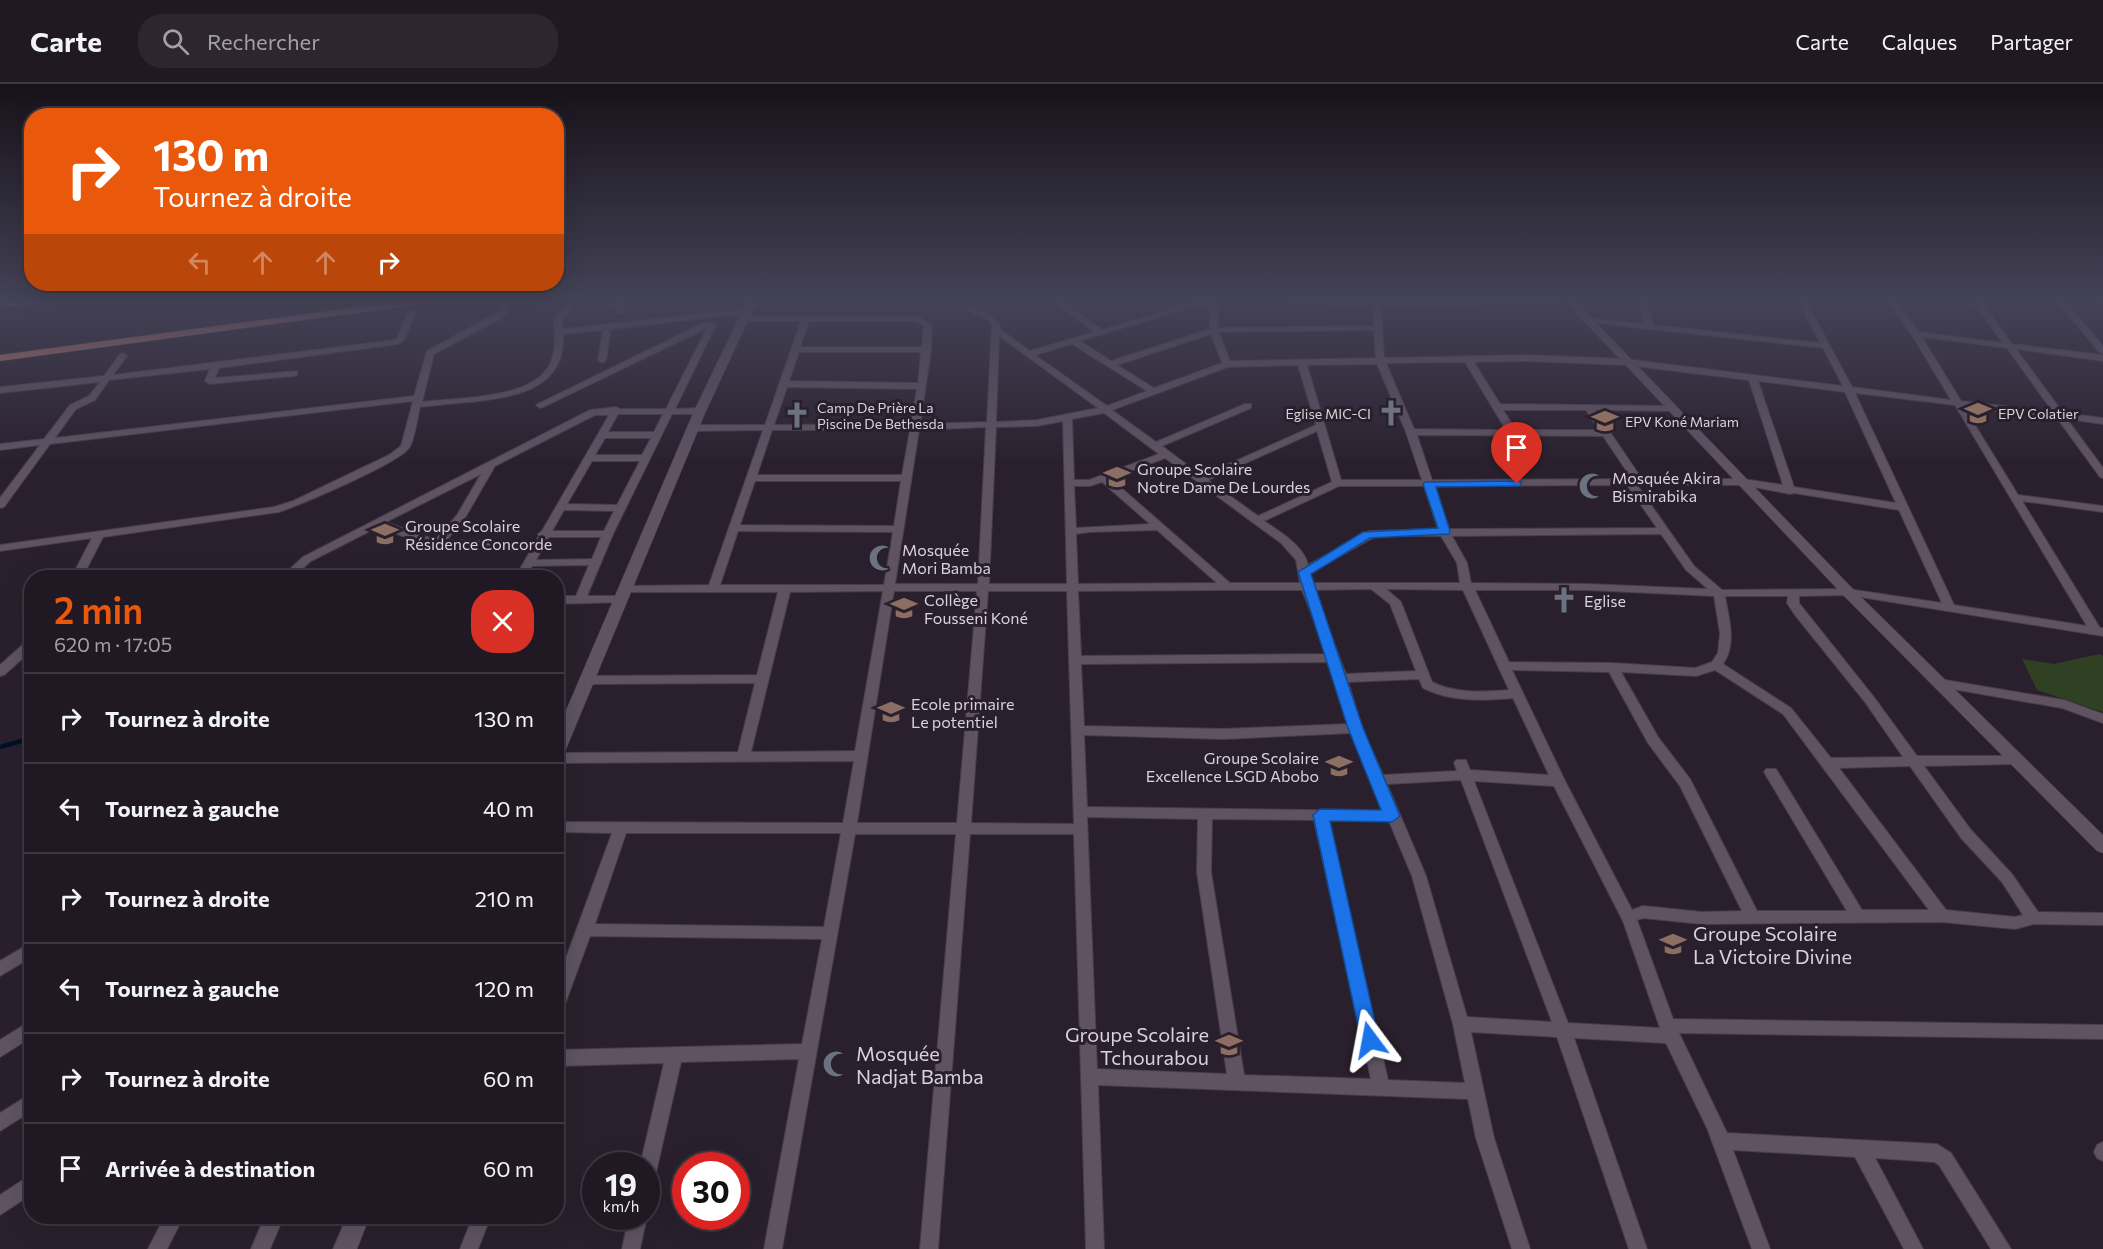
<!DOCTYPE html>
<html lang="fr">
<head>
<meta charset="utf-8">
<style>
	:root { --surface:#201822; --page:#2d252f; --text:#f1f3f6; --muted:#a2a0a5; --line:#3d3740; --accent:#ea580c }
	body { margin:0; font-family:Commissioner,sans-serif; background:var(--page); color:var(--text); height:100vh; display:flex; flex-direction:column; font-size:22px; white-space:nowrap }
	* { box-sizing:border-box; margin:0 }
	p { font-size:20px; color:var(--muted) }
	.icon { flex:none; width:33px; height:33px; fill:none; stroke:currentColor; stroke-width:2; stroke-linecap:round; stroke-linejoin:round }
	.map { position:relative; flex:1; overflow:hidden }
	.sheet { position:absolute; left:24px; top:486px; width:540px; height:654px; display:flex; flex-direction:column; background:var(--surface); border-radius:24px; box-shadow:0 6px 24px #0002,0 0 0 2px var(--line) }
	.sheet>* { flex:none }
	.top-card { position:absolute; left:24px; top:24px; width:540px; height:183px; border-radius:24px; box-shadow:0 6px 24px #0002,0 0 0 2px var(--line); background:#ea580c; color:#fff; overflow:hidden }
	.speed { position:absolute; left:582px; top:1068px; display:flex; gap:12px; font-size:30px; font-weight:700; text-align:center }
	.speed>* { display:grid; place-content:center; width:78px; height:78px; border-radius:50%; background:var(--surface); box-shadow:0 6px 24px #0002,0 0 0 2px var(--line); line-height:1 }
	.speed small { font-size:15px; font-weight:400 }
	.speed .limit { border:9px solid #d22; background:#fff; color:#111 }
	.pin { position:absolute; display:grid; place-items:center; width:51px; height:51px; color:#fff; margin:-62px -26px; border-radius:50% 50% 50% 0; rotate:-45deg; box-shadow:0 0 6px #0007 }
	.pin .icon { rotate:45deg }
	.me { position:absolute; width:66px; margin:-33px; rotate:347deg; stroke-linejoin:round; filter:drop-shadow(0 0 4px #0008) }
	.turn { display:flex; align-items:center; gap:21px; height:126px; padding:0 30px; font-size:27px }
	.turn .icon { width:78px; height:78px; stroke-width:2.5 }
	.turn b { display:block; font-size:42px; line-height:51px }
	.lanes { display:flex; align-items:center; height:57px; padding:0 30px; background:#0003; justify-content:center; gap:30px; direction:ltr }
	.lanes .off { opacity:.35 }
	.round { display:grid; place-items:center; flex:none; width:63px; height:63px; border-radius:24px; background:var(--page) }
	.summary { display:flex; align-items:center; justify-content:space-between; height:102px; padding:0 30px }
	h1 { font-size:36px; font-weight:600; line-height:45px; color:var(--accent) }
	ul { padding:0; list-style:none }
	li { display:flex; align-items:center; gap:18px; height:90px; padding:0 30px; border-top:2px solid var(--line) }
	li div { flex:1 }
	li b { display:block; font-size:22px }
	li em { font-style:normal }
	header { display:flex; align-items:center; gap:36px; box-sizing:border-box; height:84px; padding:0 30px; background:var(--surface); border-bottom:2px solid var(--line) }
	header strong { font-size:28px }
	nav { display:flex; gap:33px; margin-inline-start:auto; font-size:21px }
	.search { width:420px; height:54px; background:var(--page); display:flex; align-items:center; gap:15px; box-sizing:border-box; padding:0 21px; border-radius:24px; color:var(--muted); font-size:22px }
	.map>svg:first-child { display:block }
	.green { fill:#304123 }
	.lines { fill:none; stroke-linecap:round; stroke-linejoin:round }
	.stream { stroke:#001027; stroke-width:4.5 }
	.street-casing { stroke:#463e48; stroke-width:2 }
	.secondary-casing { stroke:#463e48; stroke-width:1 }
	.primary-casing { stroke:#463e48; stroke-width:1 }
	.street { fill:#5f5362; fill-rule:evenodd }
	.secondary { fill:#5f5362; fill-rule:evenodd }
	.primary { fill:#be7e70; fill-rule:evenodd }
	.rail-casing { stroke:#b0a9b3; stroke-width:4.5 }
	.rail { stroke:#2a202d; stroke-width:3; stroke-dasharray:8; stroke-linecap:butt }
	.route { fill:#1a73e8; stroke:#114b97; stroke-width:1.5 }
	.labels { text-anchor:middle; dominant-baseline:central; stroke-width:6; stroke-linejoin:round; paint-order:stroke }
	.far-poi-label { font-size:14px; fill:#d9d2db; stroke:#2a202d; text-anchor:start }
	.poi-label { font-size:16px; fill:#d9d2db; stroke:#2a202d; text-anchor:start }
	.near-poi-label { font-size:20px; fill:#d9d2db; stroke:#2a202d; text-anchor:start }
</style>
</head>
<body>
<header>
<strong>Carte</strong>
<div class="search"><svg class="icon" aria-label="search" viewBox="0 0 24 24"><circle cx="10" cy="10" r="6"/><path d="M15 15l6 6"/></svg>Rechercher</div>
<nav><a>Carte</a><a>Calques</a><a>Partager</a></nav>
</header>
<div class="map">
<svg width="2103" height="1165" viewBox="0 0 2103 1165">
	<rect width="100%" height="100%" fill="#2a202d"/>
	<path class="green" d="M2100,570L2103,572V628L2037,606L2022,575L2054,580Z"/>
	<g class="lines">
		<path class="stream" d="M0,663L32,654"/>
		<g class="street-casing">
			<path id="street" d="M358,217H366L363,223H360L356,221Z
				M500,217H508L509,226L503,233L434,270L422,318C455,314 525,315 546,286C557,272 555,253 554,236L570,217H578L562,236L563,245L746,225L750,227L746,229L611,245L606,276L602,279L598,276L603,246L563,250C566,306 514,313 471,318C454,319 437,321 420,323C417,334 415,356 409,364C399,379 300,421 279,428L103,453L82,494H71L92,454L0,467V461L274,423L293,417L389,371L401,362L413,317L50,360L4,423L0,424V414L40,361L0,366V360L44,355L70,321L89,312L100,298L0,309V303L104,292L120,270L123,269L127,272L113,291L394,256L397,255L408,227L412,225L416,227L404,256L399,260L219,284L215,294L297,287V291L294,292L209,300L205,297L210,285L109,296L95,316L76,325L55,354L414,312L427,267L497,229L501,226Z
				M614,217H622L624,229H618Z
				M1053,217H1062L1102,246L1199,217H1217L1218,244L1374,242L1373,221L1288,219L1284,217H1564L1560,219L1381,221L1384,274L1527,271L1626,275L1843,302L1823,264L1587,238L1583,236L1587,234L1644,240L1639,217H1647L1653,241L1820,259L1798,217H1806L1852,303L1951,316L1912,251L1887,217H1895L1919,248L2003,259L1973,217H1981L2012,260L2103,271V277L2016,265L2063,329L2103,334V340L2067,335L2103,384V394L2100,393L2057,334L1964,323L2018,411L2103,422V428L2022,417L2100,544H2103V552L1848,511L1799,512V519L1873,612L1917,672H2019L2021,675L2019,678L2014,680L1924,682L1971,746L2012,790L2038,828L2103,829V841L2034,840L2015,845L1942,838L1702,840L1643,834L1637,836L1673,935L2103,941V955L1679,949L1727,1049L1937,1060L1951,1069L2011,1165H1991L1939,1081L1934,1078L1875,1074L1923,1165H1904L1855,1073L1733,1066L1770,1165H1752L1707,1044L1666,959L1574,954L1647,1165H1629L1557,953L1471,948L1494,1054L1530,1165H1512L1476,1054L1468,1015L1098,1001L1104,1165H1086L1074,750H970L938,1165H920L956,750H855L782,1165H764L799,975L681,978L655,1093L652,1099L646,1102V1082H640L664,979L556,982V966L802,960L822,855L590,852L564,923L562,928L556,930V901L612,749L556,748V738L843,739L854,677L556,679V669L738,668L755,599L587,600L581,596L587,592L757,591L778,508H625L619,505L625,502L709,501L763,346L694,347L689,344L694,341H765L801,237H741L740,235L744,233H919L932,241L931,266L920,340L987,338L992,240L988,236L960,223C970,218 993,232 1000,240V245L1030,267L1094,248ZM1209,218L1210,245L1111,277L1080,257ZM809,237H915L924,242L922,263H800ZM1374,246L1376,274L1230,277L1219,248ZM1211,250L1222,279L1154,304L1117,281ZM999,252L1098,324L1037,336L996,338ZM1922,253L2007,264L2053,328L1961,317ZM1072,260L1147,307L1107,322L1035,271ZM799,268H921L918,299L789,297ZM1527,277L1626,281L1749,296L1783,401L1743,395H1642L1595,326L1671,327L1675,324L1674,322L1500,320L1474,278ZM1465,278L1506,346L1414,345L1386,279ZM1377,280L1406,348L1422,396H1341L1307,281ZM1298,281L1316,341L1202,392L1162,362L1251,324V320H1245L1156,358L1112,326L1228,283ZM1758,297L1845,308L1896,419L1794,403ZM787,303L917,305L911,340L774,341ZM1855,309L1955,321L2087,542L1954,521ZM1503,326H1586L1599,346H1516ZM1104,329L1159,370L1089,396H1074L1072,335ZM1063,337L1067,500H989L996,343L1037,342ZM986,343L978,500H895L919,346ZM772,346H910L902,391H757ZM1317,347L1332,398L1258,432L1208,396ZM1417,351L1603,352L1632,395L1432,396ZM1165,374L1281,459L1296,476L1300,499H1230L1111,395ZM755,397H901L894,442L740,441ZM1102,398L1150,440L1076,444L1074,402H1090ZM1627,401L1657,444L1449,445L1434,402ZM1637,401H1743L1790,410L1794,409L1899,426L1942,519L1848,505L1722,506L1694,482ZM1339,402H1424L1438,445L1370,447L1308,481C1304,462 1280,448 1264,437ZM1157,446L1217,499L1078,500L1076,450L1089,448ZM738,447L893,448L884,501H720ZM1661,450L1686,486L1708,505L1587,500L1471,499L1467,479L1452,452ZM1376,452H1441L1457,479L1460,499H1311L1309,489ZM1371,505L1390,520L1416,587L1346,590L1313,506ZM1386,505L1463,506L1509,606C1483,608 1456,610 1432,598L1401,518ZM1226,506H1302L1328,570L1081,572L1078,507ZM1475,506H1587L1714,512L1720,549L1718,569L1712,578L1695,584L1612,579L1509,578ZM883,507L855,667L751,668L790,508ZM894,507H977L957,739H857ZM988,507H1067L1074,740L971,739ZM1725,512H1788L1787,519L1795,531L1865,618L1903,673L1831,674L1791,624L1723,580C1737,559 1729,536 1725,512ZM1330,578L1348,640L1224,645L1084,642L1081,580ZM1512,586L1609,588L1648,659L1680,702L1742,827L1702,828L1643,822L1632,826L1565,697ZM1715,586L1783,630L1929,826H1862L1776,685H1766L1764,688L1847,827H1757L1690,695L1658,653L1621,588L1696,592ZM1419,595L1423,604C1451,618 1482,617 1513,614L1549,691L1470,686L1466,676H1456L1454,679L1457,687L1383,691L1362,644L1348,598ZM1352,649L1384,727L1087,723L1084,651L1224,655ZM1910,682L1961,754L2002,798L2023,831L2015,833L1946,826L1839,684ZM1461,696L1552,938L1467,933L1426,792L1387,700ZM1474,697L1554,702L1623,837L1660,944L1568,939ZM1087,733L1198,735L1197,788L1227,990L1097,985ZM1212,735L1314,736L1371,995L1244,991L1211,788ZM1328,736L1389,737L1412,792L1453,940L1465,999L1388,996ZM626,749H841L824,843L595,840Z
				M2057,217H2065L2103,262V269H2100Z
				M2096,217H2103V219H2097Z
				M703,239H712L716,241L675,325L700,324L705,327L700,330H672L613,450L587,512H620L624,514L626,516L624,518L556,520V512H576L589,481L532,482L526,494H515L532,464L439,462L416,457L378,443L311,477L292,494H280L303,473L590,326L616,323L620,325H666L707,244L543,323L540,324L536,321ZM618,330H663L654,348H608ZM595,331H609L542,447L538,450L539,452L535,458L447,456L466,432L495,382ZM605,354H651L642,371H595ZM592,377H640L617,421L567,420ZM481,390L457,431L436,455L423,452L386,438ZM564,426L614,427L604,447H552ZM549,453H601L592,475L536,476Z
				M32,555V566L4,591L0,592V581L28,556Z
				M1939,595L2064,616L2103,630V639L2062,624L1935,602L1933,599Z
				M32,858V873L0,892V877Z
				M32,936V953L0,973V956Z
				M32,1009V1027L0,1047V1029Z
				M2103,1058V1077L2097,1074L2094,1068L2097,1061Z
				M32,1090V1110L0,1131V1111Z
				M646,1130L647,1132L640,1165H622L629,1132H646Z
				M165,1132H184L167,1165H148Z
				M265,1132H284L270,1165H251Z
				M473,1132H491L478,1165H460Z"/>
		</g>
		<g class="secondary-casing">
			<path id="secondary" d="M747,217H757L706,327L564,670L562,674L556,676V650L694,327Z
				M1565,217H1575L1853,505L2103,751V769L2097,767L1843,511Z
				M347,1132H370L357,1165H333Z"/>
		</g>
		<g class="primary-casing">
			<path id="primary" d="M404,217H428L423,220L0,277V271Z"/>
		</g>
		<use href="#street" class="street"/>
		<use href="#secondary" class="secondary"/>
		<use href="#primary" class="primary"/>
		<g class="rail-casing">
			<path id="rail" d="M0,221L44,217"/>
		</g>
		<use href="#rail" class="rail"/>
	</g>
	<linearGradient id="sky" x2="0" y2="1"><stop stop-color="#171219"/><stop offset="0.57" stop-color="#444257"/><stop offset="1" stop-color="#444257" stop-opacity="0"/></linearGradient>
	<rect width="2103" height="380" fill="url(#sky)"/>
	<path class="route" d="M1517,397L1521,398V402L1436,403L1450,447L1449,450L1370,454L1311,490L1363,644L1400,732L1392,738L1330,737L1379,956L1377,962L1370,965L1364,962L1361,956L1313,731L1320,725L1381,726L1348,644L1298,488L1363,448L1438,444L1423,400L1425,398Z"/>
	<defs>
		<g id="church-bare" transform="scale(2.07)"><path d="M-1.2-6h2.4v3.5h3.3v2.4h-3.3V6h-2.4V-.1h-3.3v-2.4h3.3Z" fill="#6b7280" stroke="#2a202d" stroke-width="2.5" paint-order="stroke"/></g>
		<g id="school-bare" transform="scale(2.07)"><path d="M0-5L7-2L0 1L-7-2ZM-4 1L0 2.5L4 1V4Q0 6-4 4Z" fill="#8d6e63" stroke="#2a202d" stroke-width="2.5" paint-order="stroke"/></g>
		<g id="mosque-bare" transform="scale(2.07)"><path d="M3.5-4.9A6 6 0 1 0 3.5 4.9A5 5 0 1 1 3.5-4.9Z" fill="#6b7280" stroke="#2a202d" stroke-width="2.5" paint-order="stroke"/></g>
	</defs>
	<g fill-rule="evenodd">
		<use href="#church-bare" x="1391" y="329"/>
		<use href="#school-bare" x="1978" y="329"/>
		<use href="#church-bare" x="797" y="331"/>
		<use href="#school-bare" x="1605" y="337"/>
		<use href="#school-bare" x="1117" y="393"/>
		<use href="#mosque-bare" x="1592" y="402"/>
		<use href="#school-bare" x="385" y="450"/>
		<use href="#mosque-bare" x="882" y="474"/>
		<use href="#church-bare" x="1564" y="516"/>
		<use href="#school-bare" x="904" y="524"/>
		<use href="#school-bare" x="891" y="628"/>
		<use href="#school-bare" x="1339" y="682"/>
		<use href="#school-bare" x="1673" y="860"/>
		<use href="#school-bare" x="1229" y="961"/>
		<use href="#mosque-bare" x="836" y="980"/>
	</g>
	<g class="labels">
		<g class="far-poi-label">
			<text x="817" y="323">Camp De Prière La<tspan x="817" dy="16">Piscine De Bethesda</tspan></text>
			<text x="1371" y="329" text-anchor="end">Eglise MIC-CI</text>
			<text x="1998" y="329">EPV Colatier</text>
			<text x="1625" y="337">EPV Koné Mariam</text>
		</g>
		<g class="poi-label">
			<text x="1137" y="384">Groupe Scolaire<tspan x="1137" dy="18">Notre Dame De Lourdes</tspan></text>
			<text x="1612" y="393">Mosquée Akira<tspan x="1612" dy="18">Bismirabika</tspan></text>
			<text x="405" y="441">Groupe Scolaire<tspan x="405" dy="18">Résidence Concorde</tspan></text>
			<text x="902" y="465">Mosquée<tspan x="902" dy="18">Mori Bamba</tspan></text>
			<text x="924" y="515">Collège<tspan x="924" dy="18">Fousseni Koné</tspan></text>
			<text x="1584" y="516">Eglise</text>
			<text x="911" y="619">Ecole primaire<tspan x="911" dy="18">Le potentiel</tspan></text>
			<text x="1319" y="673" text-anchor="end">Groupe Scolaire<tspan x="1319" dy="18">Excellence LSGD Abobo</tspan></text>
		</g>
		<g class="near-poi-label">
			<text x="1693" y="849">Groupe Scolaire<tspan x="1693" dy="23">La Victoire Divine</tspan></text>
			<text x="1209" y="950" text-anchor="end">Groupe Scolaire<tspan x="1209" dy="23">Tchourabou</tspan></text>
			<text x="856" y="969">Mosquée<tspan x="856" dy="23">Nadjat Bamba</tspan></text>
		</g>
	</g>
</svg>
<div class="speed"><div>19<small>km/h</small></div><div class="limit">30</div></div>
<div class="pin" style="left:1517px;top:400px;background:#d93025"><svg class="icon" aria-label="arrive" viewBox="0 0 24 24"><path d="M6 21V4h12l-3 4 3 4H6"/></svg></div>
<svg class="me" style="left:1370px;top:956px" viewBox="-20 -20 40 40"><path d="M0-17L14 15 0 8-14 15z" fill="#1a73e8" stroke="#fff" stroke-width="4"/></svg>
<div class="top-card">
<div class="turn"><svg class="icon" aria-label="right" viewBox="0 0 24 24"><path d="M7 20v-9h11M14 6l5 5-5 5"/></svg><div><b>130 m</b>Tournez à droite</div></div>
<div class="lanes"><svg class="icon off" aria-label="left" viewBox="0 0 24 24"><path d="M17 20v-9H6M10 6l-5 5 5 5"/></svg><svg class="icon off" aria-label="ahead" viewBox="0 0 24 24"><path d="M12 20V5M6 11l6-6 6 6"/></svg><svg class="icon off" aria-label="ahead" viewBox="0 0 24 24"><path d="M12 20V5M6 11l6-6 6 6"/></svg><svg class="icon" aria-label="right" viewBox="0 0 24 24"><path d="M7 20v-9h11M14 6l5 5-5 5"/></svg></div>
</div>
<section class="sheet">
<div class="summary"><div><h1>2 min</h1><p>620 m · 17:05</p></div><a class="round" style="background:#d93025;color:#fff"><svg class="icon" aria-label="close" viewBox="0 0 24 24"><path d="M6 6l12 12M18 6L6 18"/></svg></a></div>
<ul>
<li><svg class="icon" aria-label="right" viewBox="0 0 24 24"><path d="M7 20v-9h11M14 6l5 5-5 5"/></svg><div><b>Tournez à droite</b></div><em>130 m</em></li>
<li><svg class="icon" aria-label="left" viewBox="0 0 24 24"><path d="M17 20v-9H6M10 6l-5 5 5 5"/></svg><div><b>Tournez à gauche</b></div><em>40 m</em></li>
<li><svg class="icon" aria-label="right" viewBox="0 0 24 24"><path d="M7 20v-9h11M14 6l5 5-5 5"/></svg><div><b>Tournez à droite</b></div><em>210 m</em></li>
<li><svg class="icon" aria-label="left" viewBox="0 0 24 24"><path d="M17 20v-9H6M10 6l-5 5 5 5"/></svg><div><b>Tournez à gauche</b></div><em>120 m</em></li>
<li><svg class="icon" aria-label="right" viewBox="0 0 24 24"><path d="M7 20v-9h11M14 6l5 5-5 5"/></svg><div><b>Tournez à droite</b></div><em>60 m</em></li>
<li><svg class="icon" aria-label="arrive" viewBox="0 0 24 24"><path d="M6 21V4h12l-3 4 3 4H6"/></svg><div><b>Arrivée à destination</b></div><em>60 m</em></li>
</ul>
</section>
</div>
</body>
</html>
